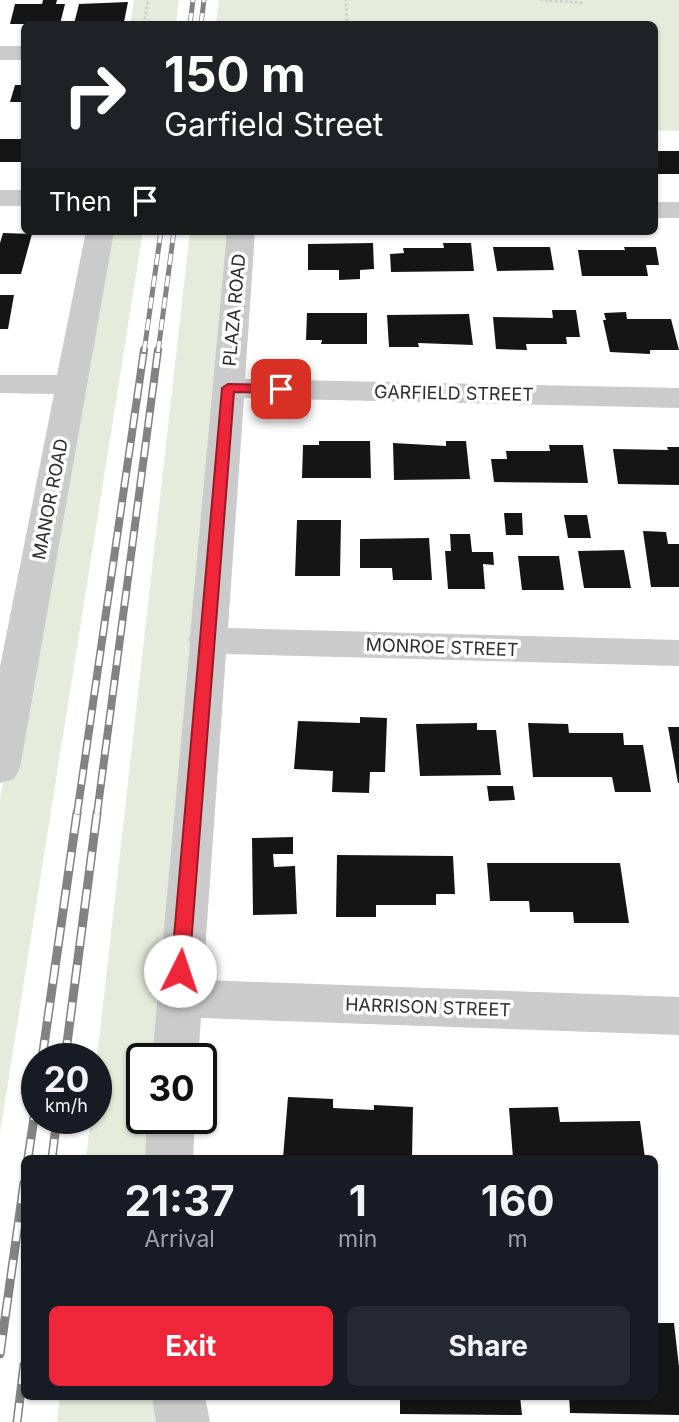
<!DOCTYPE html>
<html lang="en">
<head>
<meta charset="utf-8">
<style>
	:root { --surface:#171b24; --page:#242831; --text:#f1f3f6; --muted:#9ea1a6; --accent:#ef2639 }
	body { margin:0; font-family:Inter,sans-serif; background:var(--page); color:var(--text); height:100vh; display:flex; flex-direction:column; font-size:26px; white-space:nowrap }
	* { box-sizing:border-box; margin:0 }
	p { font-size:23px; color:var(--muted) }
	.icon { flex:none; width:38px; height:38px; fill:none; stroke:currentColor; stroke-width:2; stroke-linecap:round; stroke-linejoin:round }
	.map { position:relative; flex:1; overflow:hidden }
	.sheet { position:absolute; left:21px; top:1155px; width:637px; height:245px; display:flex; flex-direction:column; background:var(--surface); border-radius:10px; box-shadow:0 2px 5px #0004 }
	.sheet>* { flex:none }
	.banner { position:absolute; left:21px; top:21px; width:637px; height:214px; border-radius:10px; box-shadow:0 2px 5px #0004; background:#202124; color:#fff; overflow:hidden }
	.speed { position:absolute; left:21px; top:1043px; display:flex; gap:14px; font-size:35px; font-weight:700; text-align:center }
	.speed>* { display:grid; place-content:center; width:91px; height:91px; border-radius:50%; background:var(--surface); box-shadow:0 2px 5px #0004; line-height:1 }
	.speed small { font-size:18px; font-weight:400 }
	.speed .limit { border:4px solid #111; border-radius:10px; background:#fff; color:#111 }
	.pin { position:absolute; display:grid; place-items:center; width:60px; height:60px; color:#fff; margin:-30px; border-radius:14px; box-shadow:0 4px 10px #0006 }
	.me { position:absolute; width:77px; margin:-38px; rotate:4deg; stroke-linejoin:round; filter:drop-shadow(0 0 5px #0008) }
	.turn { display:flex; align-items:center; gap:24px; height:147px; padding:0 28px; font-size:32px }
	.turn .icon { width:91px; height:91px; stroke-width:2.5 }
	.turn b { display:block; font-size:49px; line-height:60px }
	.then { display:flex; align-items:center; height:66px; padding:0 28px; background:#0003; gap:14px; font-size:26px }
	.eta { display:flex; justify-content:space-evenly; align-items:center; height:119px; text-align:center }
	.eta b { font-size:42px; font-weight:700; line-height:49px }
	.cta { display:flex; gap:14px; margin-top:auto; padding:14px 28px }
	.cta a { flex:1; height:80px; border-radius:10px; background:var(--accent); color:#fff; font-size:28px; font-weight:700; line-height:80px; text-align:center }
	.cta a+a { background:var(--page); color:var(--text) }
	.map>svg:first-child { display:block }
	.green { fill:#e5ecdb }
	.building { fill:#151515 }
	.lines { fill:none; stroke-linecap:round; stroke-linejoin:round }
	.path { stroke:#cbcbcb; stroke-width:2.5; stroke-dasharray:2.5 2.5; stroke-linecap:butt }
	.minor { fill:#cbcbcb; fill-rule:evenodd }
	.rail-far2-casing { stroke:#838383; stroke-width:5 }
	.rail-far1-casing { stroke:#838383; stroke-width:8 }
	.rail-casing { stroke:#838383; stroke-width:9 }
	.rail-far2 { stroke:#fff; stroke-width:3.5; stroke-dasharray:11; stroke-linecap:butt }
	.rail-far1 { stroke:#fff; stroke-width:5; stroke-dasharray:15; stroke-linecap:butt }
	.rail { stroke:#fff; stroke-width:6; stroke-dasharray:19; stroke-linecap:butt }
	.route { fill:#ef2639; stroke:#9b1925; stroke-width:2 }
	.labels { text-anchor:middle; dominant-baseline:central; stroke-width:7; stroke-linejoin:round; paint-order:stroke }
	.street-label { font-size:18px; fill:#2e2e2e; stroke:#fff }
</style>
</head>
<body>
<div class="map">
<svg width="679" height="1422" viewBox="0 0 679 1422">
	<rect width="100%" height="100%" fill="#fff"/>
	<path class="green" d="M134,0H179L176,24H130Z
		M219,0H679V131L655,130L654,24H216Z
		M103,231H143L0,1133V799Z
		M190,231H235L177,1059H142V1118H172L170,1158H86L91,1118H96V1067Z
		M60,1396L177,1397L183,1422H57Z"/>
	<path class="building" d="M43,0H57L56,4H65L60,24H10L15,4H42Z
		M128,2L124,22L74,24L79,4Z
		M15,85H24V102H10Z
		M0,139H24V162H0Z
		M654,151H679V174H654Z
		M3,233L32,234L21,274H0V243Z
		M373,243L374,269L360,270V279L339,280V270H308V244Z
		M443,243H471L474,271L391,272L390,254L404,253L403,248H444Z
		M493,247H550L554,270L497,271Z
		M624,247H656L659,265H646L648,276H582L578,250H625Z
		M0,295H14L8,329H0Z
		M552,310H576L580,337H566L567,344H526L527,350L496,349L493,317L553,318Z
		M626,312L627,319H671L679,350H650V354L610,352L603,320H606L604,313Z
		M307,313H367V344H321L322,340H306Z
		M469,314L473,345L418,343L419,347H389L387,315Z
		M319,441H370L371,478H302L303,445H319Z
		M446,441H466L470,479L394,480L393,443L446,446Z
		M549,445H583L588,483L494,482L491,459H507L506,451H550Z
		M667,447H679V485L618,484L613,449L668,450Z
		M504,513H522L523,535H506Z
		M564,515H587L591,538H568Z
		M297,520H341L340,576H295Z
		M643,531L666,532L668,544H679V587H651Z
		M450,534H470L472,552H493L494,565L483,564L485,589H448L445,551H451Z
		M429,538L432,580H393L392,568H360V539Z
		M624,550L631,588H584L578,551Z
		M518,556H559L564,590H522Z
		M360,717L387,718L385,772H370L369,793L332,792L333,771L294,769L298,721L360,723Z
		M477,723V730H496L501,775L420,776L416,724Z
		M528,723L568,724L569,733H623L624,745H643L651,792H615L612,777H533Z
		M668,727H679V783H678Z
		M487,786H513L515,800L489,801Z
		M293,837V854H273L274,867L295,866L297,914L253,915L252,838Z
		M337,855L453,856L455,894H436V905H376V917H336Z
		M487,863H620L629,923H574L573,912H530L529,901H490Z
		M288,1097L333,1099V1108L374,1110V1105L413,1107L412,1158H283Z
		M558,1107L560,1122L640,1121L645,1158H513L509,1108Z
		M654,1323H674L679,1367V1415L570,1413L569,1396H654Z
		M400,1396H520L522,1415L400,1414Z"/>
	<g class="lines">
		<path class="path" d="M540,0L584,3
			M144,24L148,0
			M230,24H347L346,0"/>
		<path class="minor" d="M0,46H24V60H0Z
			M0,190H24V206H0Z
			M654,202H679V218H654Z
			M86,231H114L20,768L14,779L0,783V667L54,394L0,393V375H57Z
			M227,231H255L245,379L679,388V408L244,398L228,628L679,640V666L226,654L203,980L679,997V1035L201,1018L198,1059H152L190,644L188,640L190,635Z
			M147,1118H195L193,1158H145Z
			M152,1396H205L210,1422H156Z"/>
		<g class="rail-far2-casing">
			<path id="rail-far2" d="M190,24L193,0
				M201,24L204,0
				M144,352L161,231
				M158,352L174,231"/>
		</g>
		<g class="rail-far1-casing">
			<path id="rail-far1" d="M77,814L144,350
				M97,814L158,350"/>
		</g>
		<g class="rail-casing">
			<path id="rail" d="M42,1059L77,813
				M65,1059L97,813
				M28,1158L37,1098
				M52,1158L57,1118
				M0,1354L24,1183
				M17,1422L24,1365"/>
		</g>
		<use href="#rail-far2" class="rail-far2"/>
		<use href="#rail-far1" class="rail-far1"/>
		<use href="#rail" class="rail"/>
	</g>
	<path class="route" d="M228,384L281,385L288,389L281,393L234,392L189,971L187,976L180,978L174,976L171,971L222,388Z"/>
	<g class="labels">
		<g class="street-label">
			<text transform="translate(234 310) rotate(-85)">PLAZA ROAD</text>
			<text transform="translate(454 393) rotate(1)">GARFIELD STREET</text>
			<text transform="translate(50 499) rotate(-79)">MANOR ROAD</text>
			<text transform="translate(442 647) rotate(2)">MONROE STREET</text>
			<text transform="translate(428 1007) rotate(2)">HARRISON STREET</text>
		</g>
	</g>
</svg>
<div class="speed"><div>20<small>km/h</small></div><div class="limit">30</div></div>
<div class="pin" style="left:281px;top:389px;background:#d93025"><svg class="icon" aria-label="arrive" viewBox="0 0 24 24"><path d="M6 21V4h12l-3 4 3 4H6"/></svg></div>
<svg class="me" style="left:180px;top:971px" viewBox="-20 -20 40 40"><circle r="19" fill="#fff"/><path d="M0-13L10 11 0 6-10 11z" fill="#ef2639"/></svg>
<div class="banner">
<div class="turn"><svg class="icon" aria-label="right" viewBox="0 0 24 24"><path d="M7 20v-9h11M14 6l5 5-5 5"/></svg><div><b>150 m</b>Garfield Street</div></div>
<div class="then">Then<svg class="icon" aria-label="arrive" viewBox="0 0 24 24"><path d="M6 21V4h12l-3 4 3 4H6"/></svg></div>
</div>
<section class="sheet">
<div class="eta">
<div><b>21:37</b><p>Arrival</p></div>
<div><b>1</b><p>min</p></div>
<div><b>160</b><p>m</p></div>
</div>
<div class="cta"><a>Exit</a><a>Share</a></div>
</section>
</div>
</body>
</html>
